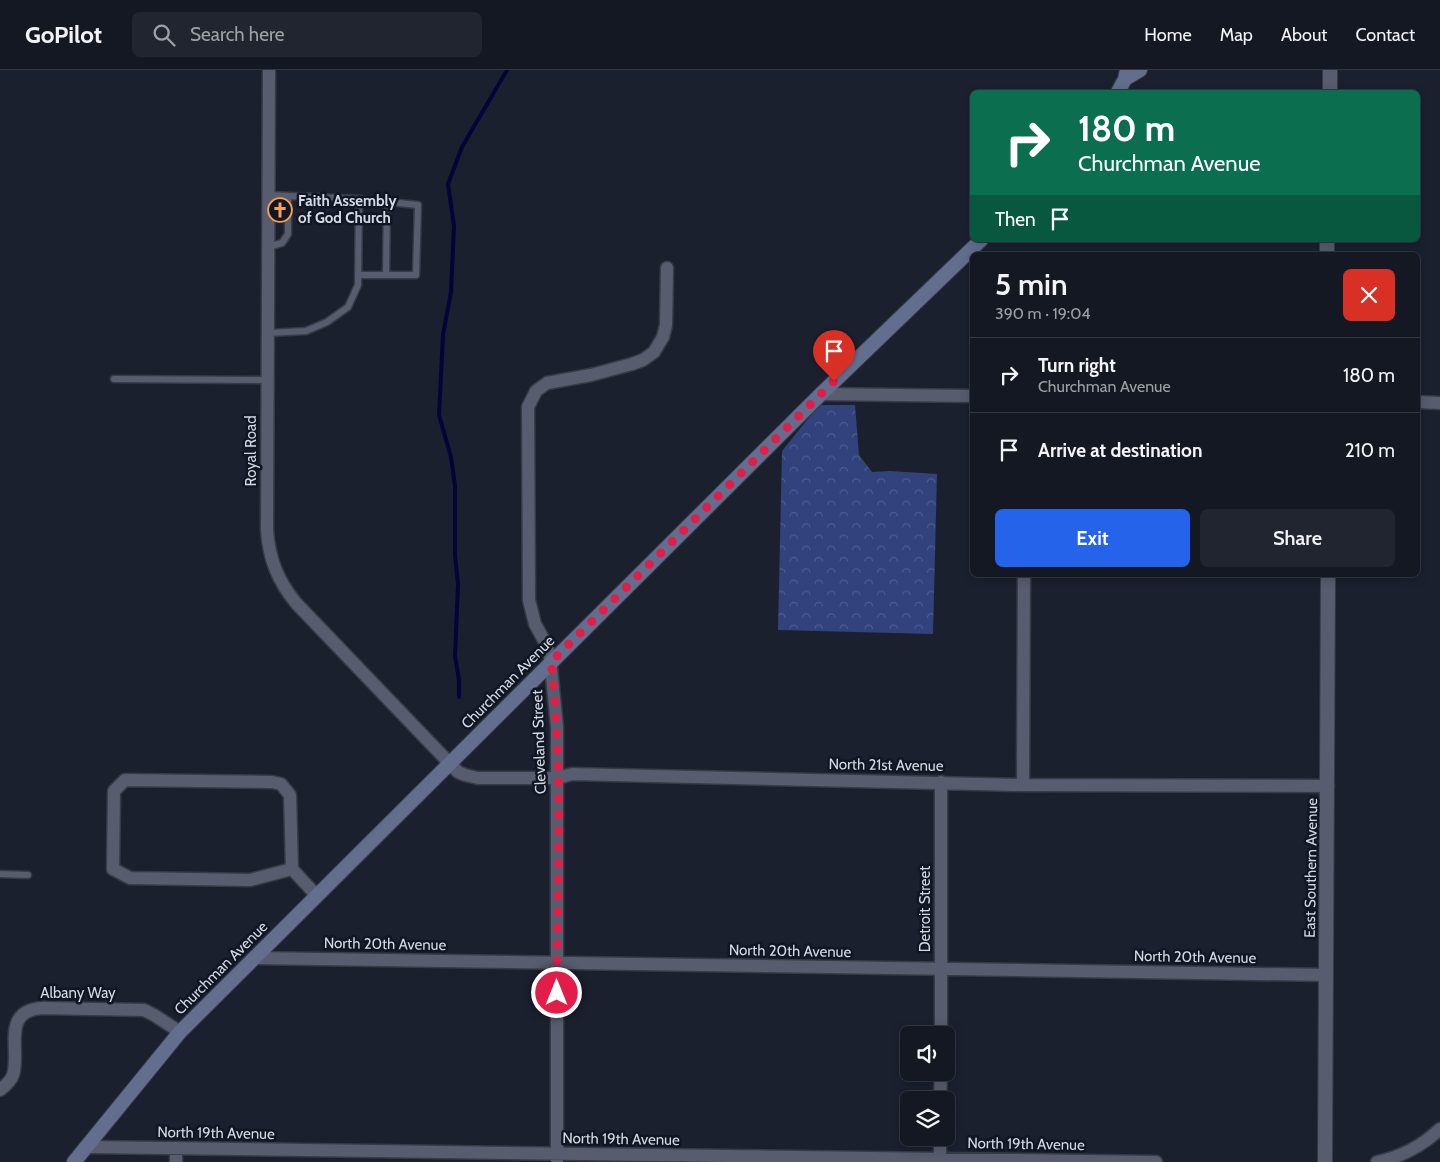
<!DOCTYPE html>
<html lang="en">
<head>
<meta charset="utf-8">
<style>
	:root { --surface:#141822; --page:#21252f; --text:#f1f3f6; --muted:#9da0a5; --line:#333740; --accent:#2563eb }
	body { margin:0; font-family:Cabin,sans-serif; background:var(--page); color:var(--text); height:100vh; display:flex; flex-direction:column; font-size:19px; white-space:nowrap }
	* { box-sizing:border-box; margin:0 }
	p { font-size:16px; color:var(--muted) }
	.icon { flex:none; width:28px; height:28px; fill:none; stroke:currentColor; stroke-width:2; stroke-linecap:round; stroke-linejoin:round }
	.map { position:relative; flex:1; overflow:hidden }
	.drawer { position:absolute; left:970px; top:182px; width:450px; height:325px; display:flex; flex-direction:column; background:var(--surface); border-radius:8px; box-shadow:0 2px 12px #0003,0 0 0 1px var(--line) }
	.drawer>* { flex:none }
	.guide { position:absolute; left:970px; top:20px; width:450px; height:152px; border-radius:8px; box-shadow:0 2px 12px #0003,0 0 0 1px var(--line); background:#0b6e4f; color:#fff; overflow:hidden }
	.buttons { position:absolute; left:900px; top:956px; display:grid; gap:10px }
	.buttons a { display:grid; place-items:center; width:55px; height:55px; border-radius:8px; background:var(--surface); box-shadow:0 2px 12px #0003,0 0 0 1px var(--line); font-size:25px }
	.pin { position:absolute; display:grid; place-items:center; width:42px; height:42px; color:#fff; margin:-51px -21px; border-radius:50% 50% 50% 0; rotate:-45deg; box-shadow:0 0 5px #0007 }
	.pin .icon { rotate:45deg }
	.me { position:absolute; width:55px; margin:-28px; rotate:0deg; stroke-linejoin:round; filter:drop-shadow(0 0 4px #0008) }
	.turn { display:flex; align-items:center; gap:18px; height:105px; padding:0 25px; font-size:22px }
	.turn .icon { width:65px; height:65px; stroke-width:2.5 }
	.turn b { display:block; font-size:35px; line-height:42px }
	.then { display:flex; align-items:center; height:48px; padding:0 25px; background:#0003; gap:10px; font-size:19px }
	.round { display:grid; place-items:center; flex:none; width:52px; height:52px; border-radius:8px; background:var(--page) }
	.headline { display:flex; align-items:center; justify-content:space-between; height:85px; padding:0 25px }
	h1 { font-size:30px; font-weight:600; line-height:38px }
	.cta { display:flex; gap:10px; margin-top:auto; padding:10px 25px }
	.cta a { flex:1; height:58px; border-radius:8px; background:var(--accent); color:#fff; font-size:20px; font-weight:600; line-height:58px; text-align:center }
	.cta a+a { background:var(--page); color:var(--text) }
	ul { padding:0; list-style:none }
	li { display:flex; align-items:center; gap:15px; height:75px; padding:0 25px; border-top:1px solid var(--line) }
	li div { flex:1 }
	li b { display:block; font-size:19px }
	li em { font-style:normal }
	header { display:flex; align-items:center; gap:30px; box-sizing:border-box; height:70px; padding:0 25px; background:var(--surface); border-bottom:1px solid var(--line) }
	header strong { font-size:24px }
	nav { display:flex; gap:28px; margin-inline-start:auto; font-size:18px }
	.search { width:350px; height:45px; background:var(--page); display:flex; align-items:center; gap:12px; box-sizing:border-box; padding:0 18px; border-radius:8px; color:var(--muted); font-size:19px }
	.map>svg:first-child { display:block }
	.forest { fill:url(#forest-crowns) }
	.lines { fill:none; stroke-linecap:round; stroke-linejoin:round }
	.stream { stroke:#040439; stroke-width:4 }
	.service-casing { stroke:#383b46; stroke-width:9 }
	.minor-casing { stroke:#383b46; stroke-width:15 }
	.tertiary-casing { stroke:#383b46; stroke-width:16 }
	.secondary-casing { stroke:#383b46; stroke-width:16 }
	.service { stroke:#575d6e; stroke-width:6 }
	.minor { stroke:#575d6e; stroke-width:12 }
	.tertiary { stroke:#575d6e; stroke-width:14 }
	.secondary { stroke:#636e8f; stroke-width:14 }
	.route { stroke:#e11d48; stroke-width:9; stroke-dasharray:0 16.2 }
	.labels { text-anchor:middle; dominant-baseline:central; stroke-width:5; stroke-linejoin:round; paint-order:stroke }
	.poi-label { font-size:15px; font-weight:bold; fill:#d5d9e3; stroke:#111624; text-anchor:start }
	.street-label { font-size:15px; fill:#d5d9e3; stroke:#111624 }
</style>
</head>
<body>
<header>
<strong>GoPilot</strong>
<div class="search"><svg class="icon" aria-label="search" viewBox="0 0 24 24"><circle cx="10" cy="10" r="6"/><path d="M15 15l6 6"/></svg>Search here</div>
<nav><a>Home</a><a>Map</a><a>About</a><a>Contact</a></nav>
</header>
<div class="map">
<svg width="1440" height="1092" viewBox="0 0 1440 1092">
	<defs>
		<pattern id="forest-crowns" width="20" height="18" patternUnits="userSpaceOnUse" patternTransform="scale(1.25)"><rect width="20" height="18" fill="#31427c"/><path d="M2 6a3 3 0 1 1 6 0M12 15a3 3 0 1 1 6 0" fill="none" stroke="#4e5d8e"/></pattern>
	</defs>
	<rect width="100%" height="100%" fill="#1a202e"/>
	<path class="forest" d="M819,335H855L859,385L872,402L890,401L937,404L933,564L778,560L782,381Z"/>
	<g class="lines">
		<path class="stream" d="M459,627V610L455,586L458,515L455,485V416L451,387L439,345L443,265L451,222L454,156L448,114L462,77L507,0"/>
		<g class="service-casing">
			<path id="service" d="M268,125L359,129L418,135L416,205H358
				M268,177L282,173L288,164V127
				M386,205L387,132
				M268,263L306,261L327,252L348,237L358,215L359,129
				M114,309L268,310
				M0,804L28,805"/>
		</g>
		<g class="minor-casing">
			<path id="minor" d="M269,0L267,460C269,489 278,511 296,533L458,702L465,705L478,708H558L572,704L1023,715L1328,716
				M821,324L972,326
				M1418,332L1440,333
				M1023,715L1024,505
				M292,799L250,810L130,808L113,799L114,721L125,710L272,712L281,714L290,725L292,799L317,826
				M254,888L1326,905
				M941,965V712
				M0,1020C5,1016 11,1011 13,1005C21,981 0,940 43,938L144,940L154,945L180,962
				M940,1030L941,1002
				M940,1068V1089
				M87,1077L1156,1092
				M176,1078V1092
				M557,1092V657L550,587L546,574L535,554L529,530L528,337L536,321L547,313L591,305L632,294L643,290L654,282L663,267L666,255L667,198
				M1377,1092C1401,1087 1422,1076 1440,1059"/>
		</g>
		<g class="tertiary-casing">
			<path id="tertiary" d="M1330,22V0
				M1327,170V185
				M1325,1092L1328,505"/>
		</g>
		<g class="secondary-casing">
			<path id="secondary" d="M1125,9L1140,0
				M1118,22L1125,9L1127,0
				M74,1092L180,962L821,324L981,170"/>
		</g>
		<use href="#service" class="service"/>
		<use href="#minor" class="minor"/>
		<use href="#tertiary" class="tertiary"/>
		<use href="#secondary" class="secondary"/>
	</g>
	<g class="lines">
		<path class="route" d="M557,923C557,813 564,702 551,592L834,311"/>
	</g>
	<defs>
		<g id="church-ring" transform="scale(1.25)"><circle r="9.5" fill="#111624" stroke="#fa9f4f" stroke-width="1.5"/><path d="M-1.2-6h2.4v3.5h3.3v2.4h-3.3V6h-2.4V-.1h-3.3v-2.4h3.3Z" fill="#fa9f4f"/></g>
	</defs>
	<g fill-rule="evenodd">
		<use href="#church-ring" x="280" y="140"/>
	</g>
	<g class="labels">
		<g class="poi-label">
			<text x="298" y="131">Faith Assembly<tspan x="298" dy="17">of God Church</tspan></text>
		</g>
		<g class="street-label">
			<text transform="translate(251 381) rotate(-90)">Royal Road</text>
			<text transform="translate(508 612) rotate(-45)">Churchman Avenue</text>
			<text transform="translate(539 672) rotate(-92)">Cleveland Street</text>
			<text transform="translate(886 695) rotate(1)">North 21st Avenue</text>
			<text transform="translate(1311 798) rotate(-89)">East Southern Avenue</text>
			<text transform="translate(925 839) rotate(-90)">Detroit Street</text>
			<text transform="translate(385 874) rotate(1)">North 20th Avenue</text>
			<text transform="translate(790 881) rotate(1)">North 20th Avenue</text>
			<text transform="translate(1195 887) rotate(1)">North 20th Avenue</text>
			<text transform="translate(221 898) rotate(-45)">Churchman Avenue</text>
			<text x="78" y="923">Albany Way</text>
			<text transform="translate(216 1063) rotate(1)">North 19th Avenue</text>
			<text transform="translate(621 1069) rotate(1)">North 19th Avenue</text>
			<text transform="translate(1026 1074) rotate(1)">North 19th Avenue</text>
		</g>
	</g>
</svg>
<div class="buttons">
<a><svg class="icon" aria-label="sound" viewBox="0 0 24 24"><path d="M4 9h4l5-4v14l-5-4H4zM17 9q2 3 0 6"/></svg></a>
<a><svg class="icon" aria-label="layers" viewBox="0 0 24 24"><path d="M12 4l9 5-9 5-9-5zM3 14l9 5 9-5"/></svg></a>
</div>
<div class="pin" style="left:834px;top:311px;background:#d93025"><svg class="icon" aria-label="arrive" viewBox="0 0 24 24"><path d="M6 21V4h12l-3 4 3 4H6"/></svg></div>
<svg class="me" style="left:557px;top:923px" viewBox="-20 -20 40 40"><circle r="17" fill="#e11d48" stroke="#fff" stroke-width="3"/><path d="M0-11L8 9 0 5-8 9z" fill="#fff"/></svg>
<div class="guide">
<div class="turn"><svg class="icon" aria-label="right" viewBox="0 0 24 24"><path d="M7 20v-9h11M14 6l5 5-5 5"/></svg><div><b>180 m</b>Churchman Avenue</div></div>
<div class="then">Then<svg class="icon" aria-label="arrive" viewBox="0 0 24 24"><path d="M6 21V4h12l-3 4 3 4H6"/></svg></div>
</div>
<section class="drawer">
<div class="headline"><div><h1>5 min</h1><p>390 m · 19:04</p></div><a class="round" style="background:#d93025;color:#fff"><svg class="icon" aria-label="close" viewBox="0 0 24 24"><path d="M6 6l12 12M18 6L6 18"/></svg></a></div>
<ul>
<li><svg class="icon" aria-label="right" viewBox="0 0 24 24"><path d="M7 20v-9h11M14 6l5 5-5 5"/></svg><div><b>Turn right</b><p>Churchman Avenue</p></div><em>180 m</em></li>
<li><svg class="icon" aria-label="arrive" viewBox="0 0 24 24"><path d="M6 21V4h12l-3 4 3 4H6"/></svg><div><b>Arrive at destination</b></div><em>210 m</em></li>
</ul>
<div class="cta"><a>Exit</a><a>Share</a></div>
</section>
</div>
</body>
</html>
